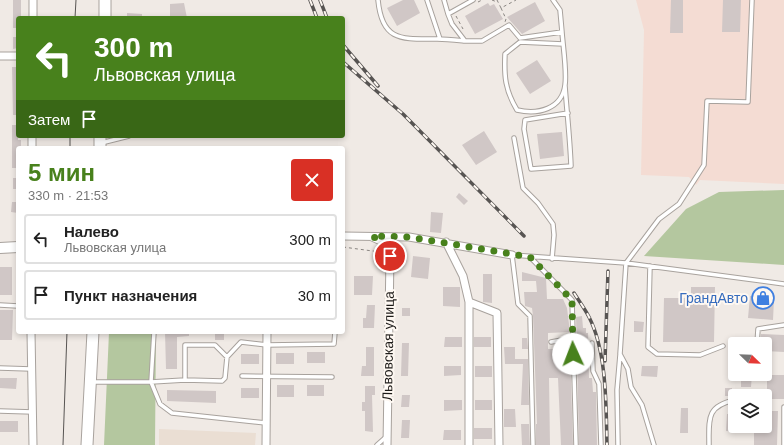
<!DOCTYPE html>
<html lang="ru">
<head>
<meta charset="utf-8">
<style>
	:root { --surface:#fff; --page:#f6f6f6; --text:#222; --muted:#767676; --line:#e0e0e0; --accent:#48811c }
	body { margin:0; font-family:Helvetica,sans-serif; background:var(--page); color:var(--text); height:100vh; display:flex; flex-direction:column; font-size:15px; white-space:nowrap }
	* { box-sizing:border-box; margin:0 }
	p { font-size:13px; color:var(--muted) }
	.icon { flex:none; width:22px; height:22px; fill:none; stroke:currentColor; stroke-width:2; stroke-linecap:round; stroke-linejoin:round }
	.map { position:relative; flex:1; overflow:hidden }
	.panel { position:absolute; left:16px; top:146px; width:329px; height:188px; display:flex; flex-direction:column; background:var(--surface); border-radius:4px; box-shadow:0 2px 6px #0003 }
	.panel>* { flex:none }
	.top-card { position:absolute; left:16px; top:16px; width:329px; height:122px; border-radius:4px; box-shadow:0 2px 6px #0003; background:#48811c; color:#fff; overflow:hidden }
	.needle { width:26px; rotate:113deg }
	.controls { position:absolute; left:728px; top:337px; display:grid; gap:8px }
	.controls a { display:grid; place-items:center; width:44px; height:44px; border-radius:4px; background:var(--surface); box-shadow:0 2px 6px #0003; font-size:20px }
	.pin { position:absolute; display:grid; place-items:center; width:34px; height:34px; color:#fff; margin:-17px; border:2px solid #fff; border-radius:50%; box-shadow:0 1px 4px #0007 }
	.me { position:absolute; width:44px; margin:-22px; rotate:358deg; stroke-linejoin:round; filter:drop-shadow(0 0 3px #0008) }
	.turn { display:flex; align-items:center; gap:14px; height:84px; padding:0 12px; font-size:18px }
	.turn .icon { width:52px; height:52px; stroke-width:2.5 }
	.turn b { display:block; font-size:28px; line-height:34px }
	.then { display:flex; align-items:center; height:38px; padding:0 12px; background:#0003; gap:8px; font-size:15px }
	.round { display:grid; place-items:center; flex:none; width:42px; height:42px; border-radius:4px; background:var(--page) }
	.overview { display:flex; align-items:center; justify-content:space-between; height:68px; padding:0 12px }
	h1 { font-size:24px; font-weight:800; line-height:30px; color:var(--accent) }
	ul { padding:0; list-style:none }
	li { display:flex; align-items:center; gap:12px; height:50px; margin:0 8px 6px; padding:0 4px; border:2px solid var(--line); border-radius:4px }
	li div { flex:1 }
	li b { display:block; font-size:15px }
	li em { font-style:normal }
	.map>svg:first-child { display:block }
	.built { fill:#eaded3 }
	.industrial { fill:#f4dcd3 }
	.green { fill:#b4c79f }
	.building { fill:#d0c7c6 }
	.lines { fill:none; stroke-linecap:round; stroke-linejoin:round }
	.lane-casing { stroke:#a8a29d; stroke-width:5.5 }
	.street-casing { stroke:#a8a29d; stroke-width:9 }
	.secondary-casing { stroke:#a8a29d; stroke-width:12 }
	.primary-casing { stroke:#a8a29d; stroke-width:13 }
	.path { stroke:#898581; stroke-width:1; stroke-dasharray:3 3; stroke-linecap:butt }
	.lane { stroke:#fff; stroke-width:3.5 }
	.street { stroke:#fff; stroke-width:7 }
	.secondary { stroke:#fff; stroke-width:10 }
	.primary { stroke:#fff; stroke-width:11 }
	.tram { stroke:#575452; stroke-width:1 }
	.rail-casing { stroke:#575452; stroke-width:3.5 }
	.rail { stroke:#fef8f2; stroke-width:2; stroke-dasharray:6; stroke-linecap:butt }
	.route { stroke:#48811c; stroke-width:7; stroke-dasharray:0 12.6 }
	.labels { text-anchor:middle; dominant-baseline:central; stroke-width:4; stroke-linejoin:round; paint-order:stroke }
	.shop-label { font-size:14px; fill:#366cbe; stroke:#fef8f2; text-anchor:end }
	.street-label { font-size:14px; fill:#1d1b19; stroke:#fef8f2 }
</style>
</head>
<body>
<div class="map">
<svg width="784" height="445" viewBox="0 0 784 445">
	<rect width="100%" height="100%" fill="#f0eae5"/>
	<path class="built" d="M159,429L256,433L255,445H159Z"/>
	<path class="industrial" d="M636,0H784V184L700,180L696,185L689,177L641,175L644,30Z"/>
	<path class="green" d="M784,190V265L644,256L686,209L719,192Z
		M109,332H156L155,445H104Z"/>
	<path class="building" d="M13,0H21V18H18V28H13Z
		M403,0H414L420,13L397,26L387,8Z
		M671,0H683V33H670Z
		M723,0H741L740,32H722Z
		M535,2L545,21L522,34L507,17Z
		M184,3L187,18H170V4Z
		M488,3L490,6L494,4L503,19L475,34L465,16Z
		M127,13L142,14V18H127Z
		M13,37H18V48L13,49Z
		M537,60L551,81L530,94L516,73Z
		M12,67H18V115H13Z
		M12,125H18V140H21V148H18V168H12Z
		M484,131L497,152L476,165L462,145Z
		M562,132L564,156L540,159L537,134Z
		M13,178H18V189H13Z
		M459,193L468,201L464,205L456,197Z
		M12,202H18V213L11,212Z
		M431,212L443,213L441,233L430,232Z
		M413,256L430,258L428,279L411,277Z
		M0,267H12V295H0Z
		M522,272L546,278L547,299H563L567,308L570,332L548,333V349H570L573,445H561L558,378H549L550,445H536V424H537L533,316L532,308L525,306L524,292H537L536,281H522Z
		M483,274H492V303L483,302Z
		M354,276H373L372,295H354Z
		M443,287H460V307L443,306Z
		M691,287H715L714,342H663L664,298H691Z
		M750,296L774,299L773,320L748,318Z
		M367,305H375L374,328H363V318H366Z
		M402,308H410V316H402Z
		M0,310H13L12,340H0Z
		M582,316L583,328H586V333H588L589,378H592L593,392H596L597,445H579L576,317Z
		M634,321L644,322L643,332H634Z
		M165,332H189V336L177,337V369H166Z
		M215,332H224V340H215Z
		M761,334L784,335V352L765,351V344H760Z
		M445,337H462V347H444Z
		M474,337H491V347H474Z
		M744,337H754V344H744Z
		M522,338H527L528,349H522Z
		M402,343H409L408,376H401Z
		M366,347H374V376H361L362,366H366Z
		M504,347H515V359H528L529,405H521L523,364H505Z
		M307,352H325V363H307Z
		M276,353H294V364H276Z
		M241,354H259V364H241Z
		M444,366H461V375L444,376Z
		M475,366H492V377H475Z
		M642,366H658L657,377L641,376Z
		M741,374H752L751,387H741Z
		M767,375H784V399H765V396H755V389L767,390Z
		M0,378H17L16,389L0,388Z
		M277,385H294V397H277Z
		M307,385H324V396H307Z
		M365,386H375V395H372L373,432L365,431V411H362V402H365Z
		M241,388H259V398H241Z
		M725,388H732V396H725Z
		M167,390L216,391V403L167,401Z
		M402,395H410L409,407H401Z
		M444,400H462V410L444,411Z
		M475,400H492V410H475Z
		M681,408H688V433H680Z
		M504,409H515L516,427H504Z
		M765,411H778L777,445H754V426H765Z
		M727,414H735V426H737V432L726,431Z
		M402,420H410L409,438H401Z
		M0,421H18V432H0Z
		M521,424H529L530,445H522Z
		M474,428H492V439H474Z
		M444,430H461V440H443Z"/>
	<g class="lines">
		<g class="lane-casing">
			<path id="lane" d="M378,0C382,42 402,39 437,39C446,39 455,40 465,41
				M427,0L440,39
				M444,0L448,14
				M473,0L448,14L452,24L465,41H482L509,25L520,38L562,32L560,10L553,0
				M562,32C563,46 567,72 565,85C562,109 538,115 517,110C505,90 504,76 505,54L520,42L563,44
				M565,86C567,113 570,139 571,166L531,169L524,129L525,120L568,113
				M514,138L523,188L538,203L553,224L554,235L552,259
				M101,143L129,136
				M530,257L572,300L576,445
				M650,266L648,347L657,354L700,355L723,346
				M0,305L18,306
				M551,342L573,338
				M592,343L593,371L599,384L601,445
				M757,344L758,329L784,325
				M0,368L31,369
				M242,376L332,377
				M185,380V345H215L227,357
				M92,382H151L154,332
				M0,411L33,412
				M266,423L172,413L160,404L151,382L185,380L222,381L225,378L227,357L241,342L267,345L334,344L335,332
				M377,445L386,437
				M533,445L530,316L518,304L512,255L626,263L784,284
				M618,445L617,390L620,355
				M654,445L642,405L631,387L628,369L620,354L626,263L659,219L679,204L704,165L707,101L748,102L752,0
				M709,445C709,419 706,406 735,400
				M784,445V407"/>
		</g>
		<g class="street-casing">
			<path id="street" d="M33,18V0
				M0,56H18
				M32,148V136
				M343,236L409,237L512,255
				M372,237L383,242L390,256L387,445
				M446,242L463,276L469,302L497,313L499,445
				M31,332L33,445
				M266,445L267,332
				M469,445V302"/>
		</g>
		<g class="secondary-casing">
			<path id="secondary" d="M0,248L18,247"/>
		</g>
		<g class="primary-casing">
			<path id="primary" d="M105,18V0
				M100,148V136
				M87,445L93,332"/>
		</g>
		<path class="path" d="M492,0L497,2
			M497,0L501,8L516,0
			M478,2L482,0
			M501,8L506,19L505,22
			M456,16L463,29
			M343,247L380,252"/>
		<use href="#lane" class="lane"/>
		<use href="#street" class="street"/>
		<use href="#secondary" class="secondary"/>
		<use href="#primary" class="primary"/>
		<path class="tram" d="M75,18L76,0
			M70,148V136
			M63,445L67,332"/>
		<g class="rail-casing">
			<path id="rail" d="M310,0L317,18
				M320,0L327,18
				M343,45L378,86
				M343,62L403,114L524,236
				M574,293C579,301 585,309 589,317C607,352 606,406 607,445
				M605,361L608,271"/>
		</g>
		<use href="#rail" class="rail"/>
	</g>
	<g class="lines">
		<path class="route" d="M390,256L383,242L372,236L409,237L530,257L572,300L573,354"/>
	</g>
	<defs>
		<g id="shop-ring" transform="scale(1.15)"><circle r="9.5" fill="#fef8f2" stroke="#3f7fe0" stroke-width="1.5"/><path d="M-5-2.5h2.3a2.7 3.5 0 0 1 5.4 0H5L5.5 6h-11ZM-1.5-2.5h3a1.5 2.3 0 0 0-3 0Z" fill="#3f7fe0"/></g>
	</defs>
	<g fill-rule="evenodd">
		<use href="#shop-ring" x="763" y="298"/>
	</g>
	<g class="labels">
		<g class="shop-label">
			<text x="748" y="298">ГрандАвто</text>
		</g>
		<g class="street-label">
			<text transform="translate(388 346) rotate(-89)">Львовская улица</text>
		</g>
	</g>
</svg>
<div class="controls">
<a><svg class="needle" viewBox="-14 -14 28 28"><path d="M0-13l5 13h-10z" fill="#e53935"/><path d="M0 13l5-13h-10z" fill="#767676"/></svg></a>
<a><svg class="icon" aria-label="layers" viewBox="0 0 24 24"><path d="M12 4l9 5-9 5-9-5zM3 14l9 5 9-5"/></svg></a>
</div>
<div class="pin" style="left:390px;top:256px;background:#d93025"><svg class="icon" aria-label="arrive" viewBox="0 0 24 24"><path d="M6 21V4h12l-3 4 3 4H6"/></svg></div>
<svg class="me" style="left:573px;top:354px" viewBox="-20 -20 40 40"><circle r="19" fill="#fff"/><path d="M0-13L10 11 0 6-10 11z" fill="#48811c"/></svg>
<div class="top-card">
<div class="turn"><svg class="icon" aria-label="left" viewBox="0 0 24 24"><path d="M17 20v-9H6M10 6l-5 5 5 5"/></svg><div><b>300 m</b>Львовская улица</div></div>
<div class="then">Затем<svg class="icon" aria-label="arrive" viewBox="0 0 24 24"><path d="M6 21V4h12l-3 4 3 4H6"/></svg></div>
</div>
<section class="panel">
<div class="overview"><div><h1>5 мин</h1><p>330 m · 21:53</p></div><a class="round" style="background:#d93025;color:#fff"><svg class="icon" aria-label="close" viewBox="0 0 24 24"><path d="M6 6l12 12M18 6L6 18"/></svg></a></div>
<ul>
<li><svg class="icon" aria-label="left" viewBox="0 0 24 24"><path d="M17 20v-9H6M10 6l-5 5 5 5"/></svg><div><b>Налево</b><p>Львовская улица</p></div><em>300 m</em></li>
<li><svg class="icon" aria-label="arrive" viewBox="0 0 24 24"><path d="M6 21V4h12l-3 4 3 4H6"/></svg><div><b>Пункт назначения</b></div><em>30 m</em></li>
</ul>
</section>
</div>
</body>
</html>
